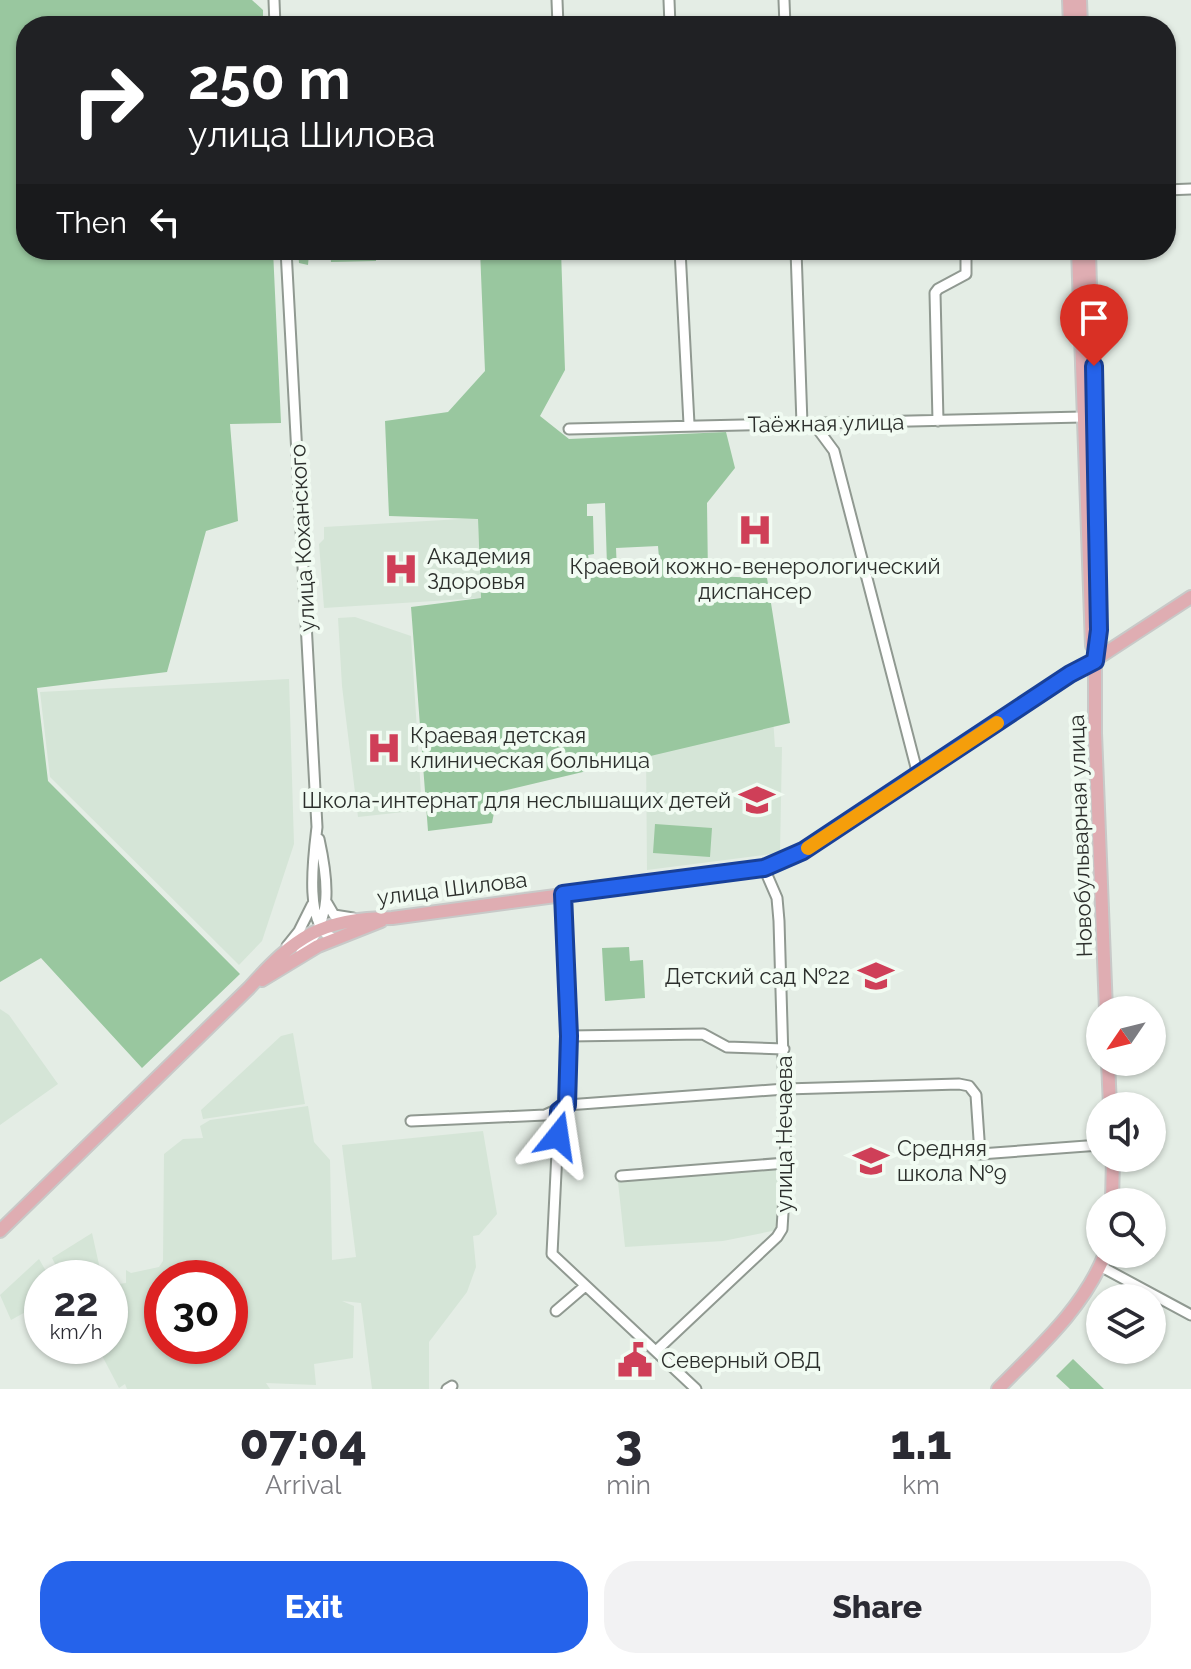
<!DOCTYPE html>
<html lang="en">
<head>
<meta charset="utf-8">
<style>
	:root { --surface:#fff; --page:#f2f2f3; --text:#2b2b33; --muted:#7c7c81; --accent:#2563eb }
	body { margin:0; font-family:Raleway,sans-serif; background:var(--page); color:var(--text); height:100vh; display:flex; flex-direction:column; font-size:30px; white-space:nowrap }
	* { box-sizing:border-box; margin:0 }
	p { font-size:26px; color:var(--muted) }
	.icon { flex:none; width:44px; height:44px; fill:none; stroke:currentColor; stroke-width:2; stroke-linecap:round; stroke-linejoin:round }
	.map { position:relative; height:1389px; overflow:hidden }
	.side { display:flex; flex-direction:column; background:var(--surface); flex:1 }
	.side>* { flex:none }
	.hud { position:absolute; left:16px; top:16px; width:1160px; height:244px; border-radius:32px; box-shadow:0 2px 6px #0004; background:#202124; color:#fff; overflow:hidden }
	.needle { width:52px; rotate:235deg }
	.buttons { position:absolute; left:1086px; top:996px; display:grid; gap:16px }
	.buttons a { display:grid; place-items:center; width:80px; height:80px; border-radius:50%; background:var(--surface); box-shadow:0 2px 6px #0004; font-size:40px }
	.speed { position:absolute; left:24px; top:1260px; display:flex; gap:16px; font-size:40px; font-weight:700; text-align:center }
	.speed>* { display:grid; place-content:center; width:104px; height:104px; border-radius:50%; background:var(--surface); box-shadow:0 2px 6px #0004; line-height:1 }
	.speed small { font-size:20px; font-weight:400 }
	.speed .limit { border:12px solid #d22; background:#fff; color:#111 }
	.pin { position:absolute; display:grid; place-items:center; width:68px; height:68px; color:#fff; margin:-82px -34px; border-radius:50% 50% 50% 0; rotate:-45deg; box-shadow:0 0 8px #0007 }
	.pin .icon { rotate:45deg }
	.me { position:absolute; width:88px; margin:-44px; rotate:15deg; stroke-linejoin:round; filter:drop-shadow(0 0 6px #0008) }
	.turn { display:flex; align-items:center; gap:28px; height:168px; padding:0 40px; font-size:36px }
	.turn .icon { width:104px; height:104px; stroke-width:2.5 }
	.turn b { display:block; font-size:56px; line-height:68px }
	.then { display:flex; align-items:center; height:76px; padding:0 40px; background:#0003; gap:16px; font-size:30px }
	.eta { display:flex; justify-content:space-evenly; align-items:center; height:136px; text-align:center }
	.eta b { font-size:48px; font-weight:800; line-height:56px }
	.primary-button { display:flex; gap:16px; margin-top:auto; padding:16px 40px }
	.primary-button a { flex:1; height:92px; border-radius:32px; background:var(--accent); color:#fff; font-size:32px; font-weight:800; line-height:92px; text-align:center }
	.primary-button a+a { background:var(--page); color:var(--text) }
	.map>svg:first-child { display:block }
	.built { fill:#d5e5d7; fill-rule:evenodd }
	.green { fill:#99c79f; fill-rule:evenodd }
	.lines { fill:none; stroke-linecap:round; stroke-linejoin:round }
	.minor-casing { stroke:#909991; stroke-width:13 }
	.major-casing { stroke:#c8c9c8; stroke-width:16 }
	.minor { stroke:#fff; stroke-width:9 }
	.major { stroke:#dfadb2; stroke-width:12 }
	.route-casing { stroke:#184099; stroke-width:20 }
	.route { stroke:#2563eb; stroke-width:14 }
	.slow { stroke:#f59e0b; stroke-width:14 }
	.labels { text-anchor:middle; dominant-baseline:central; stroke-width:8; stroke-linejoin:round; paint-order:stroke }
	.street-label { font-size:22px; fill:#2c2f2c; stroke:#f1fbf2 }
	.poi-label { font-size:22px; fill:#2c2f2c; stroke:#f1fbf2; text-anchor:start }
</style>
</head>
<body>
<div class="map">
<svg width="1191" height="1389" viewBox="0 0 1191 1389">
	<rect width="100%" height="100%" fill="#e4ede5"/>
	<path class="built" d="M478,518L481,598L324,608L319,544L324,539V527Z
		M355,617L411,636L422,810L358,817L342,686L338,618Z
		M289,679L294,844L262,941L239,965L50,777L40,692Z
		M773,718L775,747H782L780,853L647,870L646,748Z
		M0,1009L9,1015L58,1084L0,1125Z
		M293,1033L305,1104L203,1119L201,1110L281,1036Z
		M308,1106L314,1142L330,1160L332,1260L356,1257L342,1145L483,1131L497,1214L479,1235L473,1236L476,1267L467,1292L429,1342V1389H372L361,1303L342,1301L354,1306L353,1358L314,1364L316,1385L266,1383L270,1389H127L125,1384L119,1388L97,1346H110V1313L119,1349L110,1303V1285L126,1283V1270L131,1273L159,1267L163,1261L164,1154L183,1139L203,1138L200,1126L210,1120ZM162,1278H230V1346H162Z
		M781,1168L782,1207L776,1208L777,1230L723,1241L625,1247L618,1182Z
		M92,1233L102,1278H62L52,1258Z
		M39,1259L50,1278H42V1303L11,1320L0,1295Z"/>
	<path class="green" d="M0,0H252L263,10V26H26V250H273L281,423L230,424L238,521L206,531L167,672L37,688L48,781L240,974L142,1068L41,958L0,982Z
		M298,250H376V261L331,262L330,252L309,254L308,265L299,263Z
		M480,250H561L565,370L540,416L569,439L726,432L735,468L707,503L708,576L767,578L790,723L498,792L492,823L428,831L411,607L481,598L478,519L389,516L385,421L448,412L485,371ZM605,503L607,566L590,568L588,555L594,554L593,516H587V504ZM658,546L660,570L617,572L616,548Z
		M655,824L712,828L710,857L653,853Z
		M629,947L630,961L643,960L645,998L605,1001L602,948Z
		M1073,1359L1104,1389H1070L1056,1376Z"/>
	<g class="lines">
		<g class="minor-casing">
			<path id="minor" d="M274,0L275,26
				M557,0L558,26
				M669,0L670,26
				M784,0L785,26
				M1166,190L1191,189
				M286,250L317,827C314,852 303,930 334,938
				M680,250L689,424
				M796,250L802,424
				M938,421L935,293L938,289L966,274V250
				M814,424L834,451L918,775
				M569,429L1083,417
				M563,894L569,1036L567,1105
				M327,903L334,915L353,918
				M287,946L299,931L312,905
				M301,952C334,921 328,880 319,839
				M569,1036L703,1034L727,1047L784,1049
				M559,1111L552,1254L696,1389
				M411,1121L545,1115L567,1105L785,1089L959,1084L969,1086L976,1095L980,1154L1100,1145
				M621,1176L786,1163
				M1100,1266L1191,1315
				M556,1311L584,1287
				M657,1350L777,1237L782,1229L786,1163L779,921L777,898L764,868
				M447,1389L452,1386"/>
		</g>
		<g class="major-casing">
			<path id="major" d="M1069,0L1070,26
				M1080,0L1081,26
				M1078,250L1092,646
				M1089,250L1099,630L1095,661V733L1106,1010
				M262,980L318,946L381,921
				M1108,1062L1110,1106
				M1112,1202L1113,1158
				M0,1231L249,988C295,937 321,918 392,918L764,868L803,851L1191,597
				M998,1389C1037,1349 1084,1308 1105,1254"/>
		</g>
		<use href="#minor" class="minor"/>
		<use href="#major" class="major"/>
	</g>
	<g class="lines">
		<g class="route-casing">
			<path id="route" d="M558,1136L559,1111L567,1105L569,1036L563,894L764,868L803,851L1070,674L1095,661L1099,630L1094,366"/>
		</g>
		<use href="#route" class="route"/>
		<path class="slow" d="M808,848L997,723"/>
	</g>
	<defs>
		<g id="hospital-bare" transform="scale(2.76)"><path d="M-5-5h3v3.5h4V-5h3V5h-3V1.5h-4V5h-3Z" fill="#cf3f58" stroke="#f1fbf2" stroke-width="2.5" paint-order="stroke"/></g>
		<g id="school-bare" transform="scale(2.76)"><path d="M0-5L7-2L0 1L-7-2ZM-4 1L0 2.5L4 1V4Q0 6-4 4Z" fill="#cf3f58" stroke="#f1fbf2" stroke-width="2.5" paint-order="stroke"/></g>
		<g id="civic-bare" transform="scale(2.76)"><path d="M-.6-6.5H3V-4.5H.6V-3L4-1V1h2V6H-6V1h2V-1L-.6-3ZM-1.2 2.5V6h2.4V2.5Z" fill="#cf3f58" stroke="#f1fbf2" stroke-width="2.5" paint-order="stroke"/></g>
	</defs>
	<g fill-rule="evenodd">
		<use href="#hospital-bare" x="755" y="530"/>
		<use href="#hospital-bare" x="401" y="569"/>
		<use href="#hospital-bare" x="384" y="748"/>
		<use href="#school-bare" x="757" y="800"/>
		<use href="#school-bare" x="876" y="976"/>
		<use href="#school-bare" x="871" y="1161"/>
		<use href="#civic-bare" x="635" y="1360"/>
	</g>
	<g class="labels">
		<g class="street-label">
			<text transform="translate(826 423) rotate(-1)">Таёжная улица</text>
			<text transform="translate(302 538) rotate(-93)">улица Коханского</text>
			<text transform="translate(1080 836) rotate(-92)">Новобульварная улица</text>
			<text transform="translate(452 888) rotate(-7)">улица Шилова</text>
			<text transform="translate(784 1134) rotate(-90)">улица Нечаева</text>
		</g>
		<g class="poi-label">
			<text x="427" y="556">Академия<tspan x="427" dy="25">Здоровья</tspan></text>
			<text x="755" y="566" text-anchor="middle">Краевой кожно-венерологический<tspan x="755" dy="25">диспансер</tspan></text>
			<text x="410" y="735">Краевая детская<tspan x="410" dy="25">клиническая больница</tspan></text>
			<text x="731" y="800" text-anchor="end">Школа-интернат для неслышащих детей</text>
			<text x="850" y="976" text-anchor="end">Детский сад №22</text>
			<text x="897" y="1148">Средняя<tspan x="897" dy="25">школа №9</tspan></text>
			<text x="661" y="1360">Северный ОВД</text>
		</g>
	</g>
</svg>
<div class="buttons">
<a><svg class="needle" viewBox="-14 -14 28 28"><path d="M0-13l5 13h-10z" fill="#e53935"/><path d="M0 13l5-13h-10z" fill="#7c7c81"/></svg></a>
<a><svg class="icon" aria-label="sound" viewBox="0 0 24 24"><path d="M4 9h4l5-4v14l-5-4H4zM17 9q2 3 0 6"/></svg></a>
<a><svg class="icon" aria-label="search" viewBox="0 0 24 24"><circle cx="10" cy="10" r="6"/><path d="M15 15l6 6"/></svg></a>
<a><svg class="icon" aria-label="layers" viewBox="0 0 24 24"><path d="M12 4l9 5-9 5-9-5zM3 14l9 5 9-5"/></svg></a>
</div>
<div class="speed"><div>22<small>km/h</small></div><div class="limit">30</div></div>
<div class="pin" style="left:1094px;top:366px;background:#d93025"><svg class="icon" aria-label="arrive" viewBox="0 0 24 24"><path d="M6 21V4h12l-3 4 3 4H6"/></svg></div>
<svg class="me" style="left:558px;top:1136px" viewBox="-20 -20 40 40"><path d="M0-17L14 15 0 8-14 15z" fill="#2563eb" stroke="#fff" stroke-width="4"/></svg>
<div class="hud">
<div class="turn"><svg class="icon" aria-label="right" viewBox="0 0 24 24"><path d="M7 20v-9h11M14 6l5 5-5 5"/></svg><div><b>250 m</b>улица Шилова</div></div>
<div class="then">Then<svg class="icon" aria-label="left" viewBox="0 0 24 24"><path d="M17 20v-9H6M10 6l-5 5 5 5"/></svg></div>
</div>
</div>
<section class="side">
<div class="eta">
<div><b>07:04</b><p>Arrival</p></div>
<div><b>3</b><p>min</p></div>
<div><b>1.1</b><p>km</p></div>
</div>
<div class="primary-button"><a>Exit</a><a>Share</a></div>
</section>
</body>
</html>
